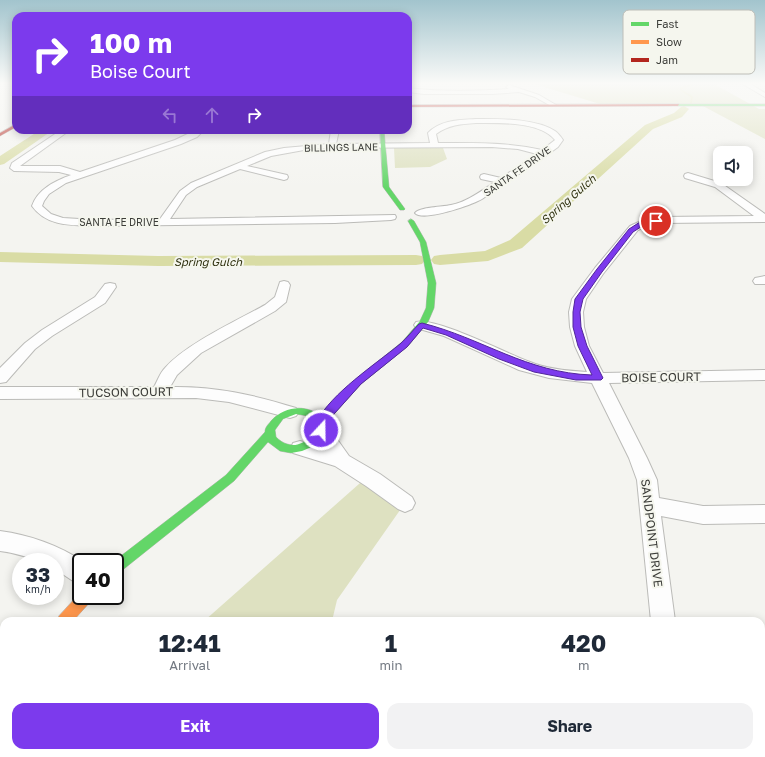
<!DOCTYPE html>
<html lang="en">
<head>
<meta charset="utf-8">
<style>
	:root { --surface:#fff; --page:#f2f2f3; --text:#1f2937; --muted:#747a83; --accent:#7c3aed }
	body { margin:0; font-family:"Golos Text",sans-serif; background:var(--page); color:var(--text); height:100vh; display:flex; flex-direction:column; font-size:15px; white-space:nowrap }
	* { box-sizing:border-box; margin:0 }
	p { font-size:13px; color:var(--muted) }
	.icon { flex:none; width:22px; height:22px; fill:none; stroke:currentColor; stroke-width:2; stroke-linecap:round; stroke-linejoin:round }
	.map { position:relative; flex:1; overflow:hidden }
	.side { position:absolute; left:0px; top:617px; width:765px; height:140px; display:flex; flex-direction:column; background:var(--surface); border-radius:12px 12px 0 0; box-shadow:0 2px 10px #0003 }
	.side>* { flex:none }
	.hud { position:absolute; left:12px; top:12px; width:400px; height:122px; border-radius:12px; box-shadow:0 2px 10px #0003; background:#7c3aed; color:#fff; overflow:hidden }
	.fabs { position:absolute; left:713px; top:146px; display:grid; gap:8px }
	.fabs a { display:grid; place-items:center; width:40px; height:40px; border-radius:8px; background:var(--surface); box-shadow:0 2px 10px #0003; font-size:20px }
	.speed { position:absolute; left:12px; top:553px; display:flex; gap:8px; font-size:20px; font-weight:700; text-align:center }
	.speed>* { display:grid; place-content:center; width:52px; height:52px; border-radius:50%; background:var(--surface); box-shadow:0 2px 10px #0003; line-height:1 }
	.speed small { font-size:10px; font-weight:400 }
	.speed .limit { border:2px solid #111; border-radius:6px; background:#fff; color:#111 }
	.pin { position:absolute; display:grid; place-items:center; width:34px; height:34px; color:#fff; margin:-17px; border:2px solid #fff; border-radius:50%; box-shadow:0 1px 4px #0007 }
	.me { position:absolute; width:44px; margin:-22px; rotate:21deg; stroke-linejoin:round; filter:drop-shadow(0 0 3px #0008) }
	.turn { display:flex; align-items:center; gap:14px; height:84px; padding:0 12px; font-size:18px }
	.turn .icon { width:52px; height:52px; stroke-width:2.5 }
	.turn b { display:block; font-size:28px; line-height:34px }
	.lanes { display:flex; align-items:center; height:38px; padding:0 12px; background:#0003; justify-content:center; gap:20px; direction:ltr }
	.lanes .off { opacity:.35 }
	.eta { display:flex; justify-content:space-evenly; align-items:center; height:68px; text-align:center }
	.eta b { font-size:24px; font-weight:700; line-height:28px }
	.primary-button { display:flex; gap:8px; margin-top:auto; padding:8px 12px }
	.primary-button a { flex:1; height:46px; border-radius:12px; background:var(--accent); color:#fff; font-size:16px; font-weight:700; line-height:46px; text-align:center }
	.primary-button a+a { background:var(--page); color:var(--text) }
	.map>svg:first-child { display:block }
	.green { fill:#dee1c1 }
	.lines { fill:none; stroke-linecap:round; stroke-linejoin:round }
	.stream { stroke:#d9dca5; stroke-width:1.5 }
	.river { fill:#d9dca5; fill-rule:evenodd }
	.street-casing { stroke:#bbbbb8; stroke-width:2 }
	.fast-casing { stroke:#bbbbb8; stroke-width:1 }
	.slow-casing { stroke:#bbbbb8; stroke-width:1 }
	.jam-casing { stroke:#bbbbb8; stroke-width:1 }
	.street { fill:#fdfdfd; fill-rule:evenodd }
	.fast { fill:#63d668; fill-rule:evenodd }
	.slow { fill:#ff974d; fill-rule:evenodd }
	.jam { fill:#b3261e; fill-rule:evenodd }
	.route { fill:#7c3aed; stroke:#51269a }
	.labels { text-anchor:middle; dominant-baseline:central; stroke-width:4; stroke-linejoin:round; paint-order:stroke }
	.far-street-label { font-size:10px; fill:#3c3d39; stroke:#f5f6ee }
	.far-water-label { font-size:11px; font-style:italic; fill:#2e300e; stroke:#f5f6ee }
	.street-label { font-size:12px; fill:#3c3d39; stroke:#f5f6ee }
	.key { fill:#f5f6ee; stroke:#bebeb8; stroke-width:1 }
	.key-label { font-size:11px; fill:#3c3d39 }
</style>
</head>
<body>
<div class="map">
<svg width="765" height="757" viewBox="0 0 765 757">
	<rect width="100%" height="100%" fill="#f4f4f0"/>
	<path class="green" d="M531,83H712L752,105L759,109H765V139L701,105L600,104Z
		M394,148H443L447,159L430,167L395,168Z
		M368,476L405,503L337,600L332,621H204Z
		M272,753H333V757H272Z"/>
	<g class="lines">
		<path class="stream" d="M684,87L691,85V83
			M683,88H681V90L692,97L691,103"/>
		<path class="river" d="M684,106L689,109L682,117L653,129L522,248L488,261L440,265L434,264L431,260L434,256L440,255L485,251L510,240L645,125L674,113L681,107Z
			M40,130H53L4,164L0,165V156Z
			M0,252L158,256L416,255L422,256L425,260L422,264L416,265L158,266L0,262Z"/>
		<g class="street-casing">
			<path id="street" d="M741,83H749L765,93V97Z
				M509,85L539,95L556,105L551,106L535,97L519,92L492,94H424L408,92V88C441,92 476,91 509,89L506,87Z
				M476,119C498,119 535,118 555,131C558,133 561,137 563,140L558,147L547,155L482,199C472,205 423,222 415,213C420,207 442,207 451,205C467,202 481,191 495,182L481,179L480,177L481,175L484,174L501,178L537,154L518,149L492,147L315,148L271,156L247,166L287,175L288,177L287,179L284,180L240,169L197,187L186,195L170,219L395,215L396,217L395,219L391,220L335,223L96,226C72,225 47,227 32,206C38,189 55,181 71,175L59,172L14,171L10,168L12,163L61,130H70L20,166H60L80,172L175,140L196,130H204L197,137L181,144L66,183L49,194L44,201L42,206L51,214L63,218L96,220L160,219L180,191L191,183L265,152L284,148L329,144L331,130H339L336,144L430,143L428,133C440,120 459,120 476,119ZM476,123C498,123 540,121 555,140L542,150C507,142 474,143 438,143L436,134C448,125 461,124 476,123Z
				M688,173L721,183L765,214V222L661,223L650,225L638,230L603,274L586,299L583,312L584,327L589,346L603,373L765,370V380L609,383L647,458L657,480L659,498L703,506L765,505V523L703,524L661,516L675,621H651L637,480L629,458L592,383L549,378L519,370L444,336L416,328L414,325L416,322C437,317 507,354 530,362C548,369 568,371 587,372L575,346L570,327L569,312L572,299L595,268L630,226L643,220L661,217L754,216L715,187L685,178L684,176L685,174Z
				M765,276V284H755L753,281L755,278Z
				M284,281L288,282L290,285L286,302L275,311L201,353L177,375L170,387C215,386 254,395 296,408L299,412L296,416L290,418L229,402L196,398L0,399V387H154C158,380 160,373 165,368C186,344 236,321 265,305L275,297L280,282Z
				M110,283L115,284L116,287L105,303L52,336L35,349L6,382L0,383V368L25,343L42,330L95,297L105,284Z
				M321,424L327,425L349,456L380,474L412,497L415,503L412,509L405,512L398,509L366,486L335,466L293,453L291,448L293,443L300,441L324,448L312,430L315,425Z
				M0,531C30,535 58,545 84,562H81V584L73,581L55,569V562C37,562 19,553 0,551Z
				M697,753H727L728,757H698Z"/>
		</g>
		<g class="fast-casing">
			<path id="fast" d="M677,104H765V106H678Z
				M380,130H384L389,187L405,209L404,210H400L383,187Z
				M411,219L414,221L426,242L436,283L434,308L428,322L408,346L361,384L325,424L323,433L314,446L302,451L291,453L280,451L268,442L234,481L120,572L115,574V562H113L226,475L265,432C265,427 268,425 271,421C284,406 306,404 321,416L355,380L402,342L420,321L426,308L428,283L420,242L408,221ZM296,414L308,416L315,421C315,435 302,449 287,444C283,443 279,440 276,437L275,430L283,419Z"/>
		</g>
		<g class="slow-casing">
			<path id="slow" d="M81,592V596H93L91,601L73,621H57L59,616Z"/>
		</g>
		<g class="jam-casing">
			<path id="jam" d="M679,104L678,106L408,107V105Z
				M16,124V127L0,136V133Z
				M4,698V718L0,720V700Z"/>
		</g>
		<use href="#street" class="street"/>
		<use href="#fast" class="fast"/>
		<use href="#slow" class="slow"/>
		<use href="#jam" class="jam"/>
	</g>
	<linearGradient id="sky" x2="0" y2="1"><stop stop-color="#a2c4cd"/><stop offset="0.44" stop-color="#fafaf8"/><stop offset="1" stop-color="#fafaf8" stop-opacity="0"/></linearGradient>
	<rect width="765" height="189" fill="url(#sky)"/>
	<path class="route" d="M656,219L659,221L658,222L644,225L633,232L602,272L583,299L580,312L581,327L587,346L603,378L601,380H576L534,372L499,359L446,335L423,328L407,347L361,384L326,423V430L325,433H318L316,422C333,392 373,366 400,344C407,338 413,330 419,324L422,323C482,338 527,373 592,375L578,346L573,327V312L575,299L597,269L629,229L640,222Z"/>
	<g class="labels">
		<g class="far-street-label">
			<text transform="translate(341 147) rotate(-1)">BILLINGS LANE</text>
			<text transform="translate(517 171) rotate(-35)">SANTA FE DRIVE</text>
			<text x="119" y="222">SANTA FE DRIVE</text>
		</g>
		<g class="far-water-label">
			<text transform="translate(568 199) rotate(-41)">Spring Gulch</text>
			<text x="208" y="261">Spring Gulch</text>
		</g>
		<g class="street-label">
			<text transform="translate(661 377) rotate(-1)">BOISE COURT</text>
			<text transform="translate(126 392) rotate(-1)">TUCSON COURT</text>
			<text transform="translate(652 533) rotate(83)">SANDPOINT DRIVE</text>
		</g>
	</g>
	<rect x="623" y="10" width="132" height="64" rx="6" class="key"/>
	<rect x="631" y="22" width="18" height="4" fill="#63d668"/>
	<rect x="631" y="40" width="18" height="4" fill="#ff974d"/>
	<rect x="631" y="58" width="18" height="4" fill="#b3261e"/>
	<g class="key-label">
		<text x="656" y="28">Fast</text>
		<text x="656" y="46">Slow</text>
		<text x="656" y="64">Jam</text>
	</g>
</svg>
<div class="fabs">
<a><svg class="icon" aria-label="sound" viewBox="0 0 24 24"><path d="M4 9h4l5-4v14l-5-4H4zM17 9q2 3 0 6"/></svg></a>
</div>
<div class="speed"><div>33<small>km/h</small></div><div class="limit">40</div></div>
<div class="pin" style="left:656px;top:221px;background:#d93025"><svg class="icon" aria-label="arrive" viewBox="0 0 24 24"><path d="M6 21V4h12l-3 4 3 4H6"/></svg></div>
<svg class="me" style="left:321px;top:430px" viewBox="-20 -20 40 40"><circle r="17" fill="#7c3aed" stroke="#fff" stroke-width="3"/><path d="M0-11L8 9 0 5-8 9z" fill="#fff"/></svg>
<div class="hud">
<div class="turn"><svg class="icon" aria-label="right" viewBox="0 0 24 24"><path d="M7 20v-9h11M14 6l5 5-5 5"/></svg><div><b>100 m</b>Boise Court</div></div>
<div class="lanes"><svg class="icon off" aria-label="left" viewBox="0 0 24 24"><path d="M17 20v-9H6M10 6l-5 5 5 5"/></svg><svg class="icon off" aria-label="ahead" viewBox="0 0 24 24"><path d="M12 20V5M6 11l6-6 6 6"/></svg><svg class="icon" aria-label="right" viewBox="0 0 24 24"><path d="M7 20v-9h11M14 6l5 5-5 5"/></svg></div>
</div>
<section class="side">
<div class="eta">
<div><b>12:41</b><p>Arrival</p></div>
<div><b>1</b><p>min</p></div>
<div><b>420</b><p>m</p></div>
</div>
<div class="primary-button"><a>Exit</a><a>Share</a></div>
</section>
</div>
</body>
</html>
